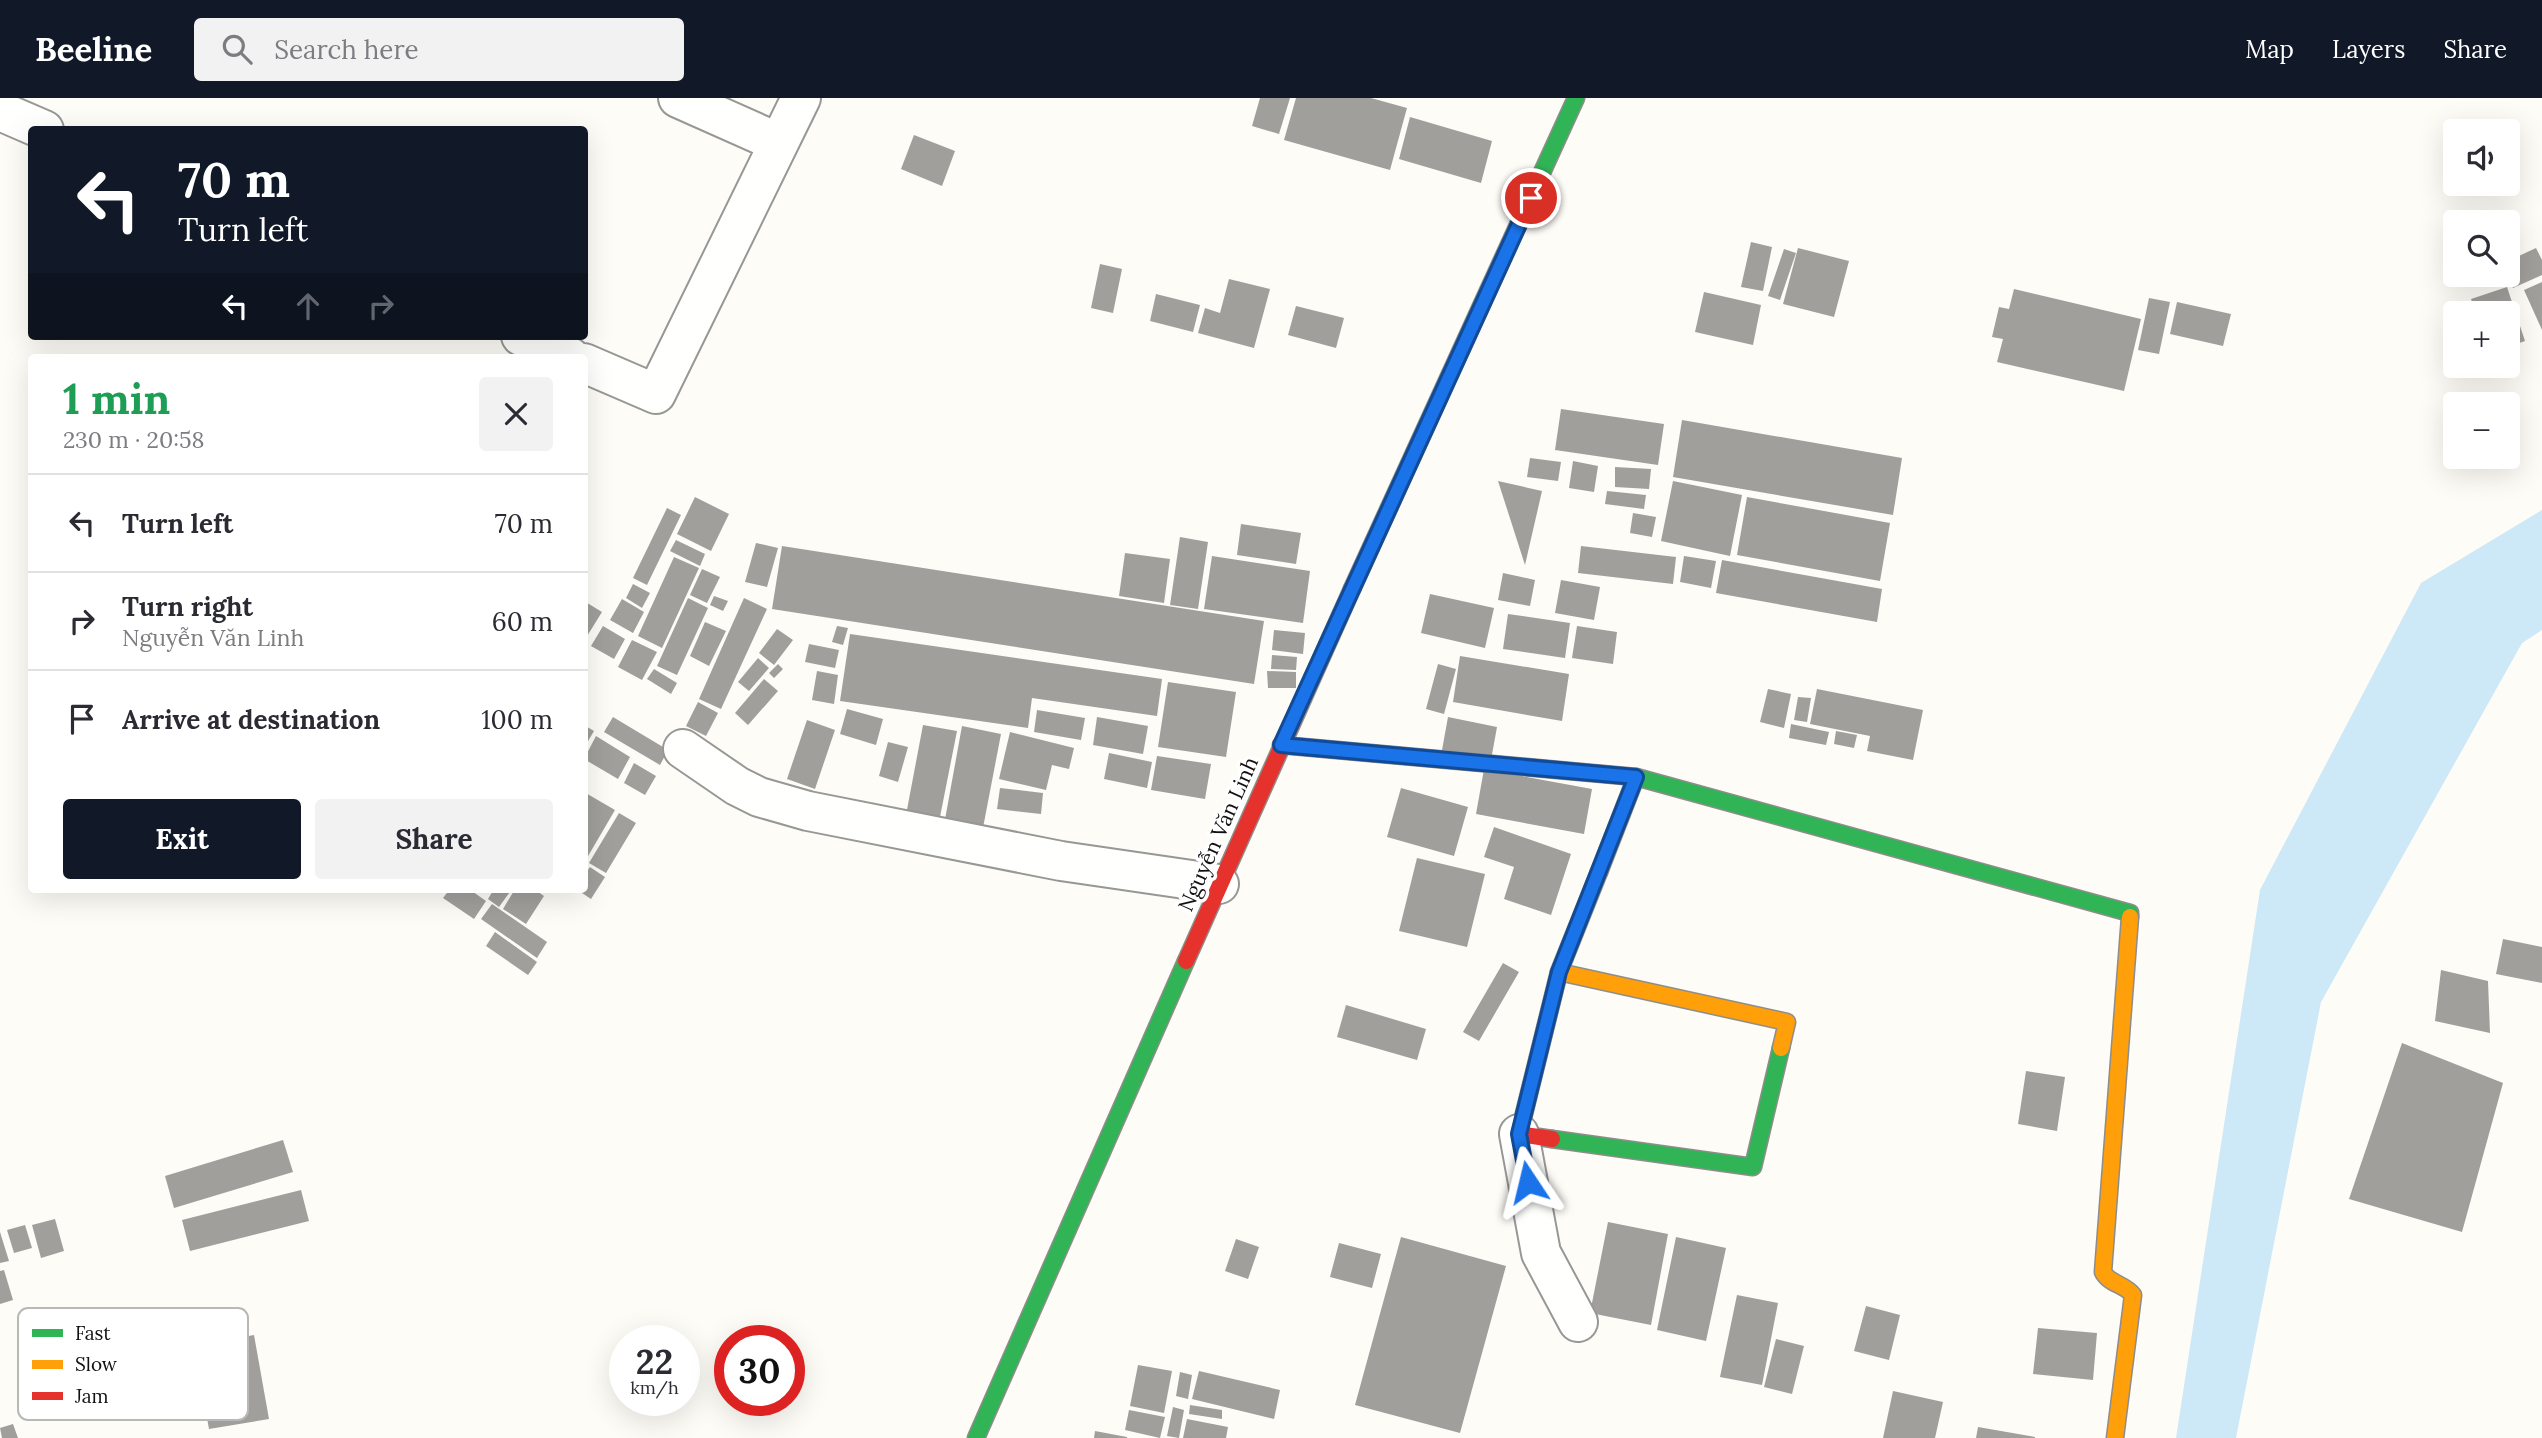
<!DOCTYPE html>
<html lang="en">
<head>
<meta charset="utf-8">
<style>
	:root { --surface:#fff; --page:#f2f2f3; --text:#2b2b33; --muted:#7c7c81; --line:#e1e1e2; --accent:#111827 }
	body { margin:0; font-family:Lora,serif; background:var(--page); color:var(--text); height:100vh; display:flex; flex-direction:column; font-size:26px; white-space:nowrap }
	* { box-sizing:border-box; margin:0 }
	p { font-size:23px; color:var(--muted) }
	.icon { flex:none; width:38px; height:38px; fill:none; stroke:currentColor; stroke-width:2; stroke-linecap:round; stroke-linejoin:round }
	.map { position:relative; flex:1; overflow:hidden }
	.side { position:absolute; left:28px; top:256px; width:560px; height:539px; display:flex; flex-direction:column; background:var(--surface); border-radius:7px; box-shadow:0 7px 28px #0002 }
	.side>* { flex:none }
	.hud { position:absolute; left:28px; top:28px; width:560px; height:214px; border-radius:7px; box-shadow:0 7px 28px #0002; background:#111827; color:#fff; overflow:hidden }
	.fabs { position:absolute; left:2443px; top:21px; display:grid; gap:14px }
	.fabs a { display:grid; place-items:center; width:77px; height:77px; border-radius:7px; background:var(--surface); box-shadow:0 7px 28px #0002; font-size:35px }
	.speed { position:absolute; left:609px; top:1227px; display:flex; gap:14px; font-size:35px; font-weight:700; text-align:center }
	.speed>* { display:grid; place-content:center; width:91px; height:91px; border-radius:50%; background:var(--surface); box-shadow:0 7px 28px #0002; line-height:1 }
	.speed small { font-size:18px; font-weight:400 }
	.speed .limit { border:10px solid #d22; background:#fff; color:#111 }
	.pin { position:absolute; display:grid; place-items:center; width:60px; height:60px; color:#fff; margin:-30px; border:4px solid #fff; border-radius:50%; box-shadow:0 2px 7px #0007 }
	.me { position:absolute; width:77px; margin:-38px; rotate:350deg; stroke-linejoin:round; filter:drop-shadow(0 0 5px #0008) }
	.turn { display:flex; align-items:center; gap:24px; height:147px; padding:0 35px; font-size:32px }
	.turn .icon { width:91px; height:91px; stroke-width:2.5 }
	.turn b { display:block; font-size:49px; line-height:60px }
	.lanes { display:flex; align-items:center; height:66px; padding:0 35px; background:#0003; justify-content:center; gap:35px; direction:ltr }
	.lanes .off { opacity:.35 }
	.round { display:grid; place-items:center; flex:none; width:74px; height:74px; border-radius:7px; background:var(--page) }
	.overview { display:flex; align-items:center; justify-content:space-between; height:119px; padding:0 35px }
	h1 { font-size:42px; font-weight:800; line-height:52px; color:#1e9e55 }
	.primary-button { display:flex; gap:14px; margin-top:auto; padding:14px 35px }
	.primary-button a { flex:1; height:80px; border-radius:7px; background:var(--accent); color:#fff; font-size:28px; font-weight:800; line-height:80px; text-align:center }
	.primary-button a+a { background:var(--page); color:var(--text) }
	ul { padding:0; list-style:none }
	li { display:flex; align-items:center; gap:21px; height:98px; padding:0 35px; border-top:2px solid var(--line) }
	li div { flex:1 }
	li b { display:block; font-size:26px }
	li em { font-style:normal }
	header { display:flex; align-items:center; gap:42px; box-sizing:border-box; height:98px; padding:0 35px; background:var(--accent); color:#fff }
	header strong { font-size:33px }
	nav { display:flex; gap:38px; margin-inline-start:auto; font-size:24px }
	.search { width:490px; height:63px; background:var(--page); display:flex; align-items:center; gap:18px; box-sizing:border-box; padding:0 24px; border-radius:7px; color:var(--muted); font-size:26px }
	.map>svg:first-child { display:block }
	.water { fill:#cde8f7 }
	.building { fill:#a19f9c }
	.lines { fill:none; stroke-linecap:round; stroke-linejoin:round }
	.street-casing { stroke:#979795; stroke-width:42 }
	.fast-casing { stroke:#8e8d8b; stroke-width:19 }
	.slow-casing { stroke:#8e8d8b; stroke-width:19 }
	.jam-casing { stroke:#8e8d8b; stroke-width:19 }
	.street { stroke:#fffffe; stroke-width:38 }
	.fast { stroke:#30b455; stroke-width:16 }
	.slow { stroke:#ff9f0a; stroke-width:16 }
	.jam { stroke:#e5322d; stroke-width:16 }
	.route-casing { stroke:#114b97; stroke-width:18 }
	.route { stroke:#1a73e8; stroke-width:12 }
	.labels { text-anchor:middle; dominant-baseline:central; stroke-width:7; stroke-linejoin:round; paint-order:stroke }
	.street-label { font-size:21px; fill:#111; stroke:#fff }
	.key { fill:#fff; stroke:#b8b8b8; stroke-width:2 }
	.key-label { font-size:19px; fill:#111 }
</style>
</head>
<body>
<header>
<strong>Beeline</strong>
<div class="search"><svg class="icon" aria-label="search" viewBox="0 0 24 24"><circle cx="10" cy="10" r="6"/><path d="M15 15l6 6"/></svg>Search here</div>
<nav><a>Map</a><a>Layers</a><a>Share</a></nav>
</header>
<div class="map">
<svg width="2542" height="1340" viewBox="0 0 2542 1340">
	<rect width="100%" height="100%" fill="#fdfcf7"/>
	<path class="water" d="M2542,412V532L2522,545L2321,904L2236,1340H2176L2260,792L2421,485Z"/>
	<path class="building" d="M1260,0H1290L1279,36L1252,28Z
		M1296,0H1371L1407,10L1390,72L1284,42Z
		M1410,19L1492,43L1481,85L1399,61Z
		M914,37L955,53L942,88L901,71Z
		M1751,144L1772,149L1763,193L1741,189Z
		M1798,150L1849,163L1834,219L1783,206Z
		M2536,150L2542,162V177L2513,190L2507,177L2508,163Z
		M1784,151L1796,155L1780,202L1768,198Z
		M1100,166L1122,171L1113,215L1091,210Z
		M1229,181L1270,191L1254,250L1198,235L1205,210L1220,215Z
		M2542,184V232L2524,192Z
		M2507,189L2525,243L2508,249V215H2476L2471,201Z
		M2014,191L2141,221L2124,293L1997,264L2003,241L1992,239L1999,209L2009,211Z
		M1704,194L1761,207L1753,247L1695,234Z
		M1156,196L1200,207L1193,234L1150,223Z
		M2149,200L2170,204L2159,256L2138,252Z
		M2177,204L2231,216L2223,248L2170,236Z
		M1296,208L1344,220L1336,250L1288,237Z
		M1561,311L1664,326L1658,367L1555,352Z
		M1682,322L1902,360L1893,417L1673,379Z
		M1530,360L1561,364L1558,383L1527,379Z
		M1573,363L1598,368L1594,394L1569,390Z
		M1615,369L1651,371L1649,391L1615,389Z
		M1498,383L1542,393L1525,467Z
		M1673,383L1742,397L1730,458L1661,443Z
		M1607,393L1646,397L1644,411L1605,406Z
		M695,399L729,416L711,453L677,436Z
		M1747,399L1890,425L1880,483L1737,457Z
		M667,410L681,417L647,487L633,480Z
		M1633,415L1656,419L1652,439L1630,435Z
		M1241,426L1301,435L1296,466L1237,457Z
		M1180,439L1208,444L1198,511L1170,507Z
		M676,442L705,456L700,468L670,453Z
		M756,445L778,450L767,489L745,484Z
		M782,448L1264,523L1254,586L772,511Z
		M1581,448L1676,459L1673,486L1578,475Z
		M1125,455L1170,461L1164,505L1119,498Z
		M1212,458L1310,473L1303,525L1204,511Z
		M1684,458L1716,463L1711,490L1680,484Z
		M674,459L699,470L662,550L638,538Z
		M1722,462L1882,491L1877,524L1716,495Z
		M702,471L720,479L707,505L690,497Z
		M1503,475L1535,482L1530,508L1498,502Z
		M1561,482L1600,489L1594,522L1555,515Z
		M633,486L650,495L642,510L626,500Z
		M1430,496L1494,510L1485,550L1421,535Z
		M714,498L728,503L723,513L710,507Z
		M688,500L708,510L677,577L657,568Z
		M744,500L767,511L721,611L699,601Z
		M622,501L644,514L633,535L610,522Z
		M584,503L602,514L584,543Z
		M1508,516L1570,525L1565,560L1503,551Z
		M705,524L726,533L709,568L690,558Z
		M603,528L625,541L614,561L591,548Z
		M837,528L848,530L843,547L832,544Z
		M1577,528L1617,534L1613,566L1572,560Z
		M777,531L793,542L774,567L759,555Z
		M1274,532L1305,535L1303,556L1272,552Z
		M850,536L1162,581L1157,618L1032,600L1028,630L840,603Z
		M632,542L657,554L642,582L618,569Z
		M809,546L839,552L835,570L805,564Z
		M1272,557L1297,559L1296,572L1271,571Z
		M1460,558L1569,576L1562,623L1453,604Z
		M758,560L769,570L749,593L738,584Z
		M778,566L783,571L774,580L769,575Z
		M1438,566L1456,571L1444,616L1426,611Z
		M654,571L677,585L671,596L647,581Z
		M817,573L838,577L834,606L812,602Z
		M1267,573L1296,574V590H1268Z
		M764,581L778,593L748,627L735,615Z
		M1168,584L1236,594L1226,659L1158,649Z
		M1768,591L1791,596L1784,630L1760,624Z
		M1817,591L1923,612L1913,662L1867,653L1870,638L1810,626Z
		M1798,599L1811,600L1807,624L1794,622Z
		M698,604L718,615L706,638L686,628Z
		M847,611L883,621L876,647L840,636Z
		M1037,612L1085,620L1081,642L1034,634Z
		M613,619L668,652L660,667L604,634Z
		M1097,619L1148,628L1143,656L1093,647Z
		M1448,619L1497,629L1491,662L1442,652Z
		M807,622L835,632L815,691L787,681Z
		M1791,626L1829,634L1826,647L1789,640Z
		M584,627L594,633L584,650Z
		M923,627L957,633L939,724L906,717Z
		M962,628L1001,636L982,735L944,727Z
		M1836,633L1857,637L1854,650L1834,646Z
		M1010,634L1074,650L1069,671L1052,667L1046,692L999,681Z
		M596,638L630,659L618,681L584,661Z
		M888,644L908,649L898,684L879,678Z
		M1109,655L1152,664L1147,690L1104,681Z
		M1157,658L1211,666L1205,701L1151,692Z
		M634,665L656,678L645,697L624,685Z
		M1484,671L1592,691L1584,736L1476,716Z
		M1000,690L1043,695L1041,716L997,711Z
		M1401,690L1468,709L1454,758L1387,739Z
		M584,694L615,712L584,765Z
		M619,715L636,725L606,775L589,765Z
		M1494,729L1571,756L1551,817L1504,801L1514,769L1484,759Z
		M1417,760L1485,776L1467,849L1399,833Z
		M590,769L605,779L591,801L576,791H584V777Z
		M450,791H469L486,803L474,821L443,800Z
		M494,791H512L499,809L488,801Z
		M515,791H534L544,798L526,826L503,811Z
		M492,806L547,844L537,860L481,821Z
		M495,834L537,864L528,877L486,848Z
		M2503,841L2542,849V885L2496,876Z
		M1503,865L1519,874L1479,943L1463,934Z
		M2441,872L2488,883L2490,935L2435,923Z
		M1346,907L1426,931L1417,962L1337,939Z
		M2402,945L2503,985L2462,1134L2349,1101Z
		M2026,973L2065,979L2057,1033L2018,1026Z
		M283,1042L293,1074L174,1110L165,1078Z
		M301,1092L309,1123L190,1153L182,1122Z
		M55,1121L64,1153L41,1160L32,1127Z
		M1608,1124L1668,1136L1651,1227L1590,1215Z
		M25,1127L32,1150L14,1155L7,1132Z
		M0,1134L9,1163L0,1165Z
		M1401,1139L1506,1168L1460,1335L1355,1307Z
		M1676,1139L1726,1150L1706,1243L1657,1232Z
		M1236,1141L1259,1149L1248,1181L1225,1173Z
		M1339,1145L1381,1156L1372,1190L1330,1179Z
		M4,1172L13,1202L0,1206V1173Z
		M1737,1197L1778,1205L1762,1287L1720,1279Z
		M1866,1208L1900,1217L1889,1262L1854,1253Z
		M2038,1230L2097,1235L2093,1282L2033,1276Z
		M254,1237L269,1321L209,1331L194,1248Z
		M1776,1241L1804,1248L1792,1296L1764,1289Z
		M1138,1267L1172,1273L1164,1315L1130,1308Z
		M1199,1273L1280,1292L1274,1321L1192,1301Z
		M1180,1274L1192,1277L1188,1301L1176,1298Z
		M1893,1293L1943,1304L1935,1340H1883Z
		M1190,1307L1222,1312V1321L1189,1316Z
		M1173,1309L1184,1312L1179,1340L1167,1338Z
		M1129,1312L1165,1319L1160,1340L1125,1332Z
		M1187,1321L1228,1329L1226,1340H1183Z
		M13,1326L18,1340H2L0,1330Z
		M1978,1329L2035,1339V1340H1976Z
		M1095,1333L1127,1339V1340H1094Z"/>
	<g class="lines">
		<g class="street-casing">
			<path id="street" d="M678,0L779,45
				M0,13L44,32
				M521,238L570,259
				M584,265L656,296L801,0
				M683,651L737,688L759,699L808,713L1061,763L1219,786
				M1519,1036L1541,1155L1578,1224"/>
		</g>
		<g class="fast-casing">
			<path id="fast" d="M1352,491L1576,0
				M1636,679L2130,815V819
				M1552,1041L1753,1069L1781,950
				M976,1340L1186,863"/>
		</g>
		<g class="slow-casing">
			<path id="slow" d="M1599,774L1559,874L1787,924L1781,950
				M2115,1340L2133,1197C2125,1186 2109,1186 2103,1174L2130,819"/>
		</g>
		<g class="jam-casing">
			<path id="jam" d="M1281,647L1636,679L1599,774
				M1186,863L1352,491
				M1552,1041L1519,1036L1559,874"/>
		</g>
		<use href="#street" class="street"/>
		<use href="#fast" class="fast"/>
		<use href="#slow" class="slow"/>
		<use href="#jam" class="jam"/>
	</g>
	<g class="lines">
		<g class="route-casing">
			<path id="route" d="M1528,1084L1519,1036L1559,874L1636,679L1281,647L1531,100"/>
		</g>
		<use href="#route" class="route"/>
	</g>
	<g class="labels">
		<g class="street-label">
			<text transform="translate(1218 736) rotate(-66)">Nguyễn Văn Linh</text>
		</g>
	</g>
	<rect x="18" y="1210" width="230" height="112" rx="10" class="key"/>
	<rect x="32" y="1231" width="31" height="8" fill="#30b455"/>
	<rect x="32" y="1262" width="31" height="9" fill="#ff9f0a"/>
	<rect x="32" y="1294" width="31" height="8" fill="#e5322d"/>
	<g class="key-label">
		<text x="75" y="1242">Fast</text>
		<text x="75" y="1273">Slow</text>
		<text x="75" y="1305">Jam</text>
	</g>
</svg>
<div class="fabs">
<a><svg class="icon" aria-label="sound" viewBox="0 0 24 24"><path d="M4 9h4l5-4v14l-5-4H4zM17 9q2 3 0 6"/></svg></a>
<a><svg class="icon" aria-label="search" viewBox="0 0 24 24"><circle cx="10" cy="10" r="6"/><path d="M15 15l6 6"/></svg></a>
<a>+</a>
<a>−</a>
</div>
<div class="speed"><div>22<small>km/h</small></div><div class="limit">30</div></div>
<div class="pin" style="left:1531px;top:100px;background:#d93025"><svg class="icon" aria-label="arrive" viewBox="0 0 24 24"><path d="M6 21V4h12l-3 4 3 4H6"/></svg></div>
<svg class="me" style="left:1528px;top:1084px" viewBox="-20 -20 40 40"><path d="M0-17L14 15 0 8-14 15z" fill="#1a73e8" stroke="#fff" stroke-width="4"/></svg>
<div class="hud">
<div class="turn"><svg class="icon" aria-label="left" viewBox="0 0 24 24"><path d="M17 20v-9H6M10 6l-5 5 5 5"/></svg><div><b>70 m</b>Turn left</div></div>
<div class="lanes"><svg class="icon" aria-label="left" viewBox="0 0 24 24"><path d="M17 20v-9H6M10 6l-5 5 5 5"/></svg><svg class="icon off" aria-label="ahead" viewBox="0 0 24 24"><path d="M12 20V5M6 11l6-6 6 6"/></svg><svg class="icon off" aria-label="right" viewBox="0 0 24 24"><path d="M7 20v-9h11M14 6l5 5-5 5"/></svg></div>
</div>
<section class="side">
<div class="overview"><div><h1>1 min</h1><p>230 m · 20:58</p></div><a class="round"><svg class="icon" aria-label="close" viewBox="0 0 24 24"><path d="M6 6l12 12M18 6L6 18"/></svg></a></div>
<ul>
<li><svg class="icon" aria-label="left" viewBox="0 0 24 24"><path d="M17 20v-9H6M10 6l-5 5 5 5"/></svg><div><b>Turn left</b></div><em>70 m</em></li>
<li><svg class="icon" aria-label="right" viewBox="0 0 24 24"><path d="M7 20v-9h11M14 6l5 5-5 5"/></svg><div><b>Turn right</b><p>Nguyễn Văn Linh</p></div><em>60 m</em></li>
<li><svg class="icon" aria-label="arrive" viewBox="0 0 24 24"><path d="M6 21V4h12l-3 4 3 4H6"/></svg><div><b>Arrive at destination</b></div><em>100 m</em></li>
</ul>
<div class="primary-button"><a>Exit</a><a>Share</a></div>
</section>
</div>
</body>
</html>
